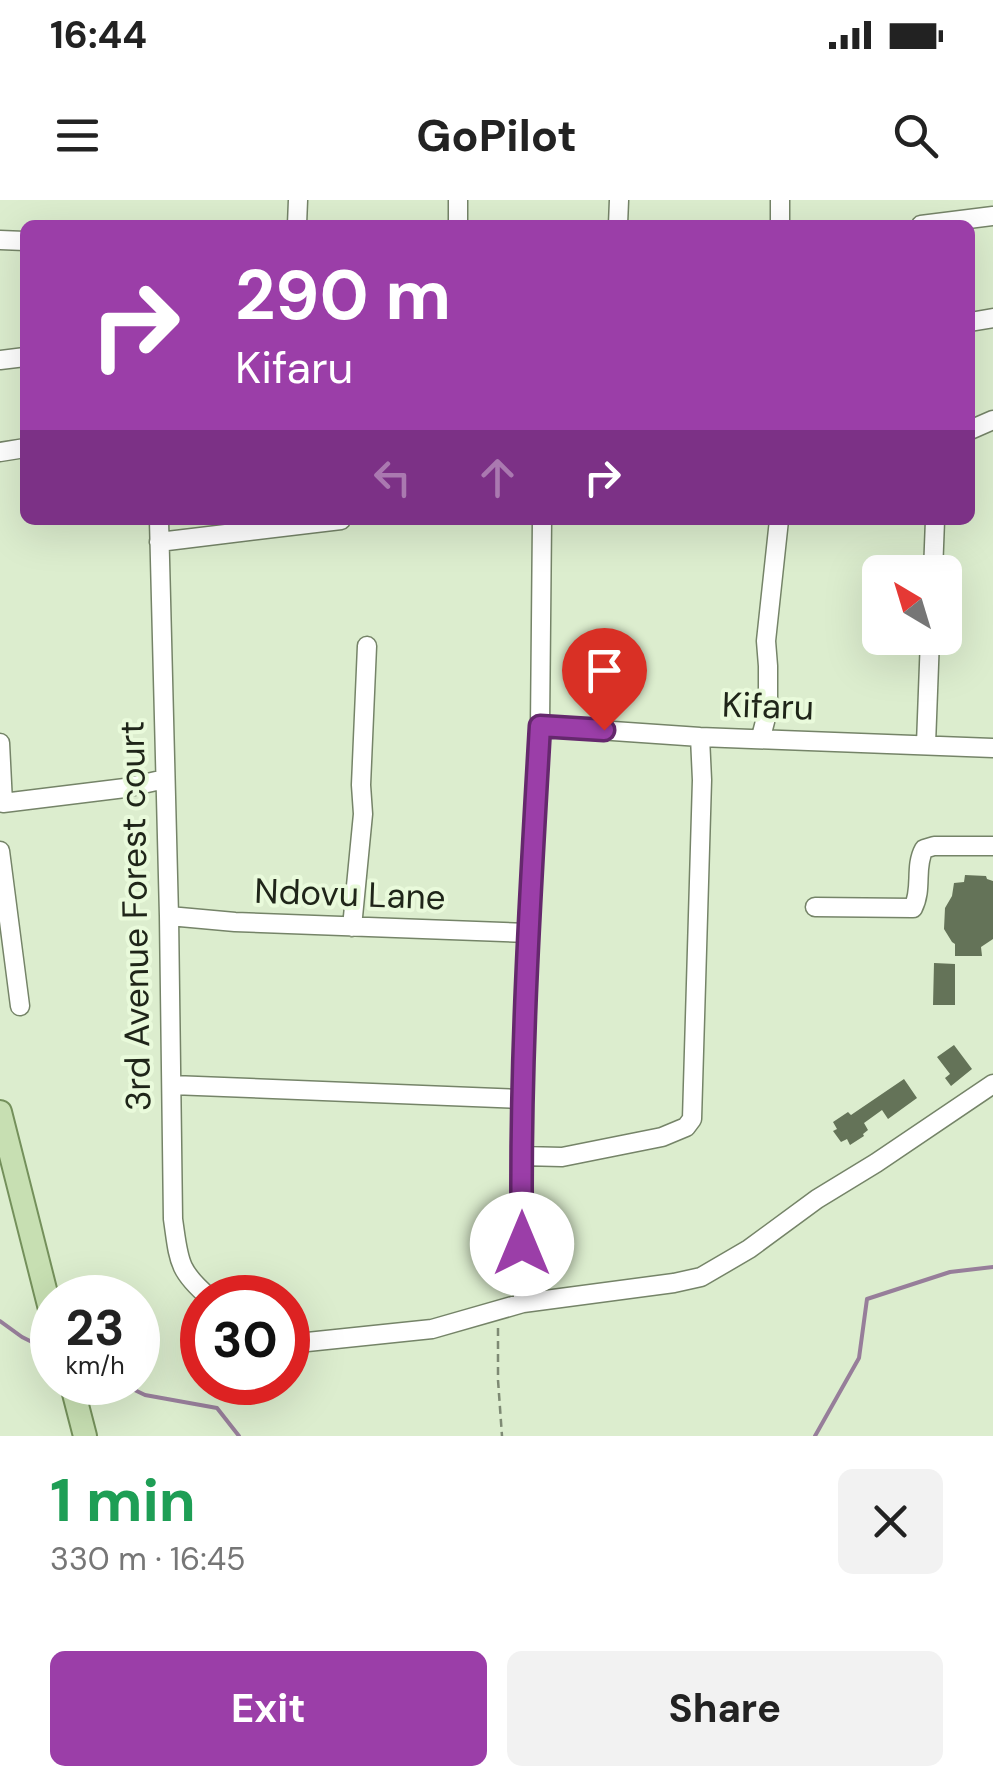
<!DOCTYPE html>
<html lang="en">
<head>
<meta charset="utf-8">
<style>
	:root { --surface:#fff; --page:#f2f2f2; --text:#222; --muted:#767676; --accent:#9b3ea8 }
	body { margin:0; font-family:"DM Sans",sans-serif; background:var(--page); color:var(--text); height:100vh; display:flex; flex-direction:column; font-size:38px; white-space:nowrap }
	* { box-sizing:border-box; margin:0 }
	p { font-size:32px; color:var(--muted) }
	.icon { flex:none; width:55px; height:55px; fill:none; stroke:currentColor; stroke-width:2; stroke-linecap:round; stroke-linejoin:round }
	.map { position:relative; height:1236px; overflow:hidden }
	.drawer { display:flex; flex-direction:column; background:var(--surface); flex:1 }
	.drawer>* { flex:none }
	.guide { position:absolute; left:20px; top:20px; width:955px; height:305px; border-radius:15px; box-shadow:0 10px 40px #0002; background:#9b3ea8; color:#fff; overflow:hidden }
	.needle { width:65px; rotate:322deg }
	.tools { position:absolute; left:862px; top:355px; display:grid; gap:20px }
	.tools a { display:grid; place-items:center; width:100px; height:100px; border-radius:15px; background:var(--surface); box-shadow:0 10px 40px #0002; font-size:50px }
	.speed { position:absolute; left:30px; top:1075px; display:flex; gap:20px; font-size:50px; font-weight:700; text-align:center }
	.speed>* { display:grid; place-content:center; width:130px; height:130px; border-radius:50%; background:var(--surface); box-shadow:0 10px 40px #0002; line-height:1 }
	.speed small { font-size:25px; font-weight:400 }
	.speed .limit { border:15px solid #d22; background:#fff; color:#111 }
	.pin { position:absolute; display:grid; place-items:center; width:85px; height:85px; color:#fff; margin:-102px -42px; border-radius:50% 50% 50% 0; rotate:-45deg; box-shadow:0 0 10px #0007 }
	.pin .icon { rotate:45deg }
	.me { position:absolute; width:110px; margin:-55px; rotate:0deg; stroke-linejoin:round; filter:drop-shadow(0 0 8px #0008) }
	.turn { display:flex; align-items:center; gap:35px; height:210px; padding:0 50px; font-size:45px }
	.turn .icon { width:130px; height:130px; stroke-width:2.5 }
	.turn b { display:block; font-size:70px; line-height:85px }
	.lanes { display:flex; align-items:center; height:95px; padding:0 50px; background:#0003; justify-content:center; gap:50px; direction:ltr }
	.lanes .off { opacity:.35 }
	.round { display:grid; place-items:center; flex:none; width:105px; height:105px; border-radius:15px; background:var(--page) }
	.head { display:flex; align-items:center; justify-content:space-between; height:170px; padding:0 50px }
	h1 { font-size:60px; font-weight:700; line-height:75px; color:#1e9e55 }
	.primary-button { display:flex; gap:20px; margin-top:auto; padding:20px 50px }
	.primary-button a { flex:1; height:115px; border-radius:15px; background:var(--accent); color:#fff; font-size:40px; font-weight:700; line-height:115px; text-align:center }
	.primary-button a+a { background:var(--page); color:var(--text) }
	.status { display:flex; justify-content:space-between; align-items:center; height:70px; padding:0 50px; background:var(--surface); direction:ltr }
	.status svg { height:28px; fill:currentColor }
	header { display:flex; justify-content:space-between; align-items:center; height:130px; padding:0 50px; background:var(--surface); font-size:45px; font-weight:700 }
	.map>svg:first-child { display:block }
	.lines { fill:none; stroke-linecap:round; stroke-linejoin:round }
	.stream { stroke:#977e9a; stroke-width:4 }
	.building { fill:#647358 }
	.minor-casing { stroke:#758468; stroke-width:21 }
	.major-casing { stroke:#74905b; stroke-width:26 }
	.path { stroke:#7e8a74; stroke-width:2.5; stroke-dasharray:8 5; stroke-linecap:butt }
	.minor { stroke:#fff; stroke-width:18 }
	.major { stroke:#c7dfb2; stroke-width:22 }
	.route-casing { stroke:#65286d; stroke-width:25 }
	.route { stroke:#9b3ea8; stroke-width:18 }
	.labels { text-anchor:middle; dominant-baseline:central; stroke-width:8; stroke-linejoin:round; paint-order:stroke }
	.street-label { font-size:35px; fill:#1f2519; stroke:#e9fadb }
</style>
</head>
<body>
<div class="status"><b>16:44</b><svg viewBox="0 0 49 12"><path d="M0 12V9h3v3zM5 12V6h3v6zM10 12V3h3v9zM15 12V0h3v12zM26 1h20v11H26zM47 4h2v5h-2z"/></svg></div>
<header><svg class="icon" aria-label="menu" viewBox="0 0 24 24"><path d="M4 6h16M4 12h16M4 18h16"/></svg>GoPilot<svg class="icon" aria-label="search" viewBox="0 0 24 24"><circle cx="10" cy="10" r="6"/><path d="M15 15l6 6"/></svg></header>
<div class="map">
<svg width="993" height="1236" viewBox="0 0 993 1236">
	<rect width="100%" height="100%" fill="#dcedce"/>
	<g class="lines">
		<path class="stream" d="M0,1121L22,1137L52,1152
			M118,1182L145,1195L217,1208L239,1236
			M815,1236L859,1158L867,1099L950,1072L993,1067"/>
	</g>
	<path class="building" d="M965,675L986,676L987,679L993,681V739L981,747L982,756H955V744L952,742L944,729L945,708L952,696L954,683L964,682Z
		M934,763L955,764V805H933Z
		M954,845L972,869L951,886L945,878L950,874L937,857Z
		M904,879L917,898L888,919L882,910L864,923L868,930L863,934L864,936L850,945L847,939L841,942L833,931L837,929L833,922L848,912L851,915Z"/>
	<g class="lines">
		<g class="minor-casing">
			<path id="minor" d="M297,25L298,0
				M458,25V0
				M618,25L619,0
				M780,25V0
				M921,25L993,16
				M0,40L25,41
				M970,122L993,118
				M0,160L25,157
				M970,230L993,220
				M0,252L25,248
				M159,320L169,716L173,1019C179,1060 177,1070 210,1098
				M159,342L341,320
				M933,372L935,320
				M540,526L700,537L993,548
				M761,537L768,510V466L766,441L779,320
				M0,543L3,603L125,588L165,579
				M926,544L930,438
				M0,651L20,806
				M815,707L913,708C923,689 914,667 924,649L934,646H993
				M169,716L235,722L527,733
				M352,727L363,614L361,585L367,446
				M172,885L522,899
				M522,956L562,957L662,937L686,927L692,919L702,580L700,537
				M523,1103L522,899L527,733L540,526L542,320
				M288,1144L432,1129L523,1103L674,1083L701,1077L749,1049L817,999L876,963L993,884"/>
		</g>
		<g class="major-casing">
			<path id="major" d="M0,912L52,1117
				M71,1182L85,1236"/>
		</g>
		<path class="path" d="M498,1128V1180L502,1236"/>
		<use href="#minor" class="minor"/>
		<use href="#major" class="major"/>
	</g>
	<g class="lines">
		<g class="route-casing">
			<path id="route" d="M522,1044C519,871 530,699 540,526L604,530"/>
		</g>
		<use href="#route" class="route"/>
	</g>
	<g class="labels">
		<g class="street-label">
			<text transform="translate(768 506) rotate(2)">Kifaru</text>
			<text transform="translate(350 694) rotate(2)">Ndovu Lane</text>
			<text transform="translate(135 716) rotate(-91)">3rd Avenue Forest court</text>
		</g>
	</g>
</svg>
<div class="tools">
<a><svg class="needle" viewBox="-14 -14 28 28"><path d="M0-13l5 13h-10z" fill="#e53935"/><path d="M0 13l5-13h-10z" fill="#767676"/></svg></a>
</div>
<div class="speed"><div>23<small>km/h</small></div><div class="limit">30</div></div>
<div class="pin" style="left:604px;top:530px;background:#d93025"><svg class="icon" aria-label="arrive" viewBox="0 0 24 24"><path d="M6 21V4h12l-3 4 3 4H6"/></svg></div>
<svg class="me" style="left:522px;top:1044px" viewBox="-20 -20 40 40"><circle r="19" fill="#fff"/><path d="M0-13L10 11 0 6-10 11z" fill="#9b3ea8"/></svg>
<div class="guide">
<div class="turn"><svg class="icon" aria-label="right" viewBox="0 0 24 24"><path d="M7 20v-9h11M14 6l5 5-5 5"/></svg><div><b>290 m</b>Kifaru</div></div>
<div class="lanes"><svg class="icon off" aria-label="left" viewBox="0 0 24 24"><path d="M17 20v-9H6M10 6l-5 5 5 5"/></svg><svg class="icon off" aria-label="ahead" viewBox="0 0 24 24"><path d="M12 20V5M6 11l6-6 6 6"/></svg><svg class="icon" aria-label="right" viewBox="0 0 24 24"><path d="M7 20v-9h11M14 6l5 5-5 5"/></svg></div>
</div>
</div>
<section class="drawer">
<div class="head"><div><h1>1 min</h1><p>330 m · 16:45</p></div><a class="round"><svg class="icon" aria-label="close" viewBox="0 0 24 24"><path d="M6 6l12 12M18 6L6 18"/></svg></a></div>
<div class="primary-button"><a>Exit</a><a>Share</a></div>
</section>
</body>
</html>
